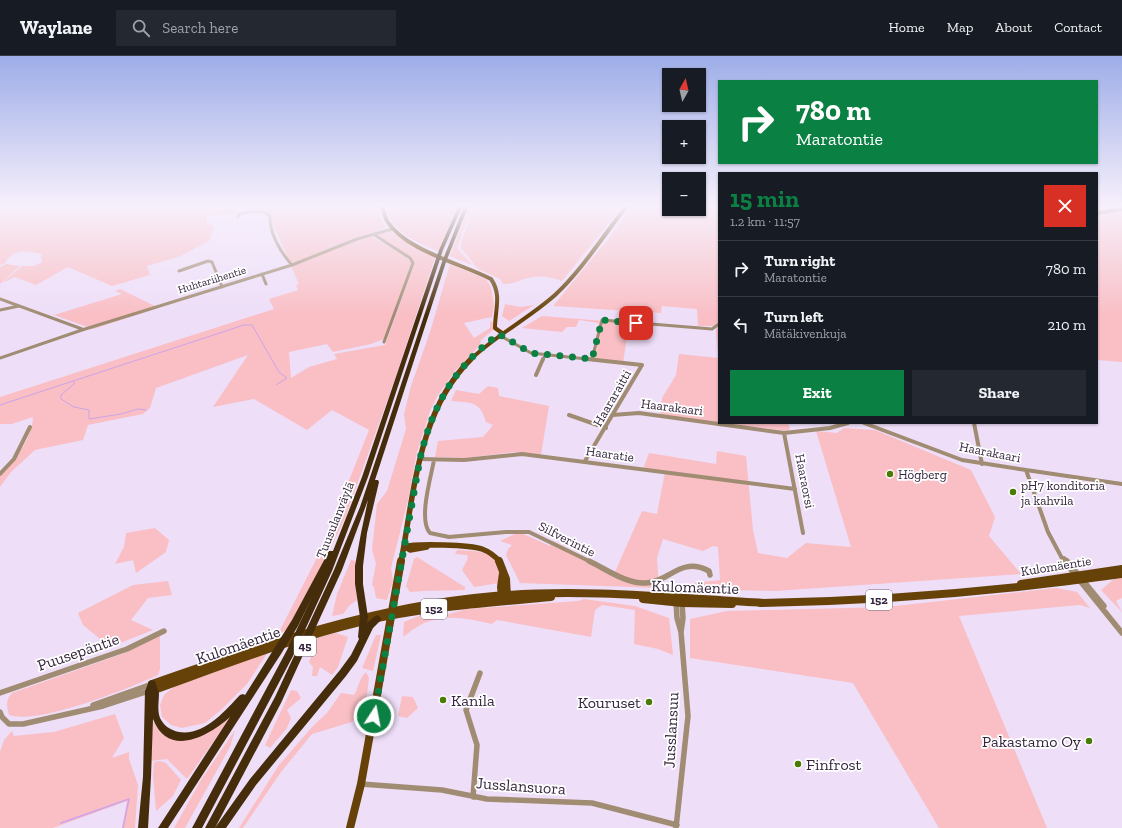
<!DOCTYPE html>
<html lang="en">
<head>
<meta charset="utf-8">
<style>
	:root { --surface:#171b24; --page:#242831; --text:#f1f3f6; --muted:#9ea1a6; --line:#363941; --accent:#0b8043 }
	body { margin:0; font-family:"Zilla Slab",serif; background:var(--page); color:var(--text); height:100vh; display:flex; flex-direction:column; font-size:15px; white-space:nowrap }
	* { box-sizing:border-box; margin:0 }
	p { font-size:13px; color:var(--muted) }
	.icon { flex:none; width:22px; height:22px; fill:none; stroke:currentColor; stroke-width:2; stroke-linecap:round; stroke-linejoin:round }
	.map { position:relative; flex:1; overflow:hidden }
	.side { position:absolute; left:718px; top:116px; width:380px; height:252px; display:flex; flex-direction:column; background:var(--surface); border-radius:0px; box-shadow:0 1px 3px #0004 }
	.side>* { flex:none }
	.top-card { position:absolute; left:718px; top:24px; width:380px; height:84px; border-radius:0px; box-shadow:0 1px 3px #0004; background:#0b8043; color:#fff; overflow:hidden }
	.needle { width:26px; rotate:8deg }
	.fabs { position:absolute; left:662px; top:12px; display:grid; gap:8px }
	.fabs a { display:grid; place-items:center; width:44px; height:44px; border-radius:0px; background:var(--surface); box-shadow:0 1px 3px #0004; font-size:20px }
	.pin { position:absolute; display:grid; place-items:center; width:34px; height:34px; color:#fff; margin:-17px; border-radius:8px; box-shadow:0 2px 6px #0006 }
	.me { position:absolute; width:44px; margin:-22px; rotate:11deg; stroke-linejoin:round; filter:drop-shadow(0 0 3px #0008) }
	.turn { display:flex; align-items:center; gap:14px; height:84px; padding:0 12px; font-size:18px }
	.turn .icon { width:52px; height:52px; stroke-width:2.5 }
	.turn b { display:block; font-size:28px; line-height:34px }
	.round { display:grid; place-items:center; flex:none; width:42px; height:42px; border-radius:0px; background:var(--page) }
	.head { display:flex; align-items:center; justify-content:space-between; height:68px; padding:0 12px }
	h1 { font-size:24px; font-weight:700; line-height:30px; color:var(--accent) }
	.primary-button { display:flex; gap:8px; margin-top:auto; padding:8px 12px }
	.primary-button a { flex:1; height:46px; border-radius:0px; background:var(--accent); color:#fff; font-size:16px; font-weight:700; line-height:46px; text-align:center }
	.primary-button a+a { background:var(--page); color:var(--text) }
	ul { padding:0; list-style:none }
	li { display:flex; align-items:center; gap:12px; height:56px; padding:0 12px; border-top:1px solid var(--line) }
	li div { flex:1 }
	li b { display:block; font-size:15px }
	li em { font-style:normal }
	header { display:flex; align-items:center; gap:24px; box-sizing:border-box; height:56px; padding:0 20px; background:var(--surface); border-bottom:1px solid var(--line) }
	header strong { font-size:19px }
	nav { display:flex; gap:22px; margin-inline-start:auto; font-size:14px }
	.search { width:280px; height:36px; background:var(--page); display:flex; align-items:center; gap:10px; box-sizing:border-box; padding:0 14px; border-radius:0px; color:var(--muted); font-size:15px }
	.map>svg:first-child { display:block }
	.green { fill:#f9bfc5 }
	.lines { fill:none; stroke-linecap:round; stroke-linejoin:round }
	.stream-far1 { stroke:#cea3e9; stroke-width:1 }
	.stream { stroke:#cea3e9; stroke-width:1.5 }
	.minor-far2 { stroke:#a08c72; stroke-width:3 }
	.minor-far1 { stroke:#a08c72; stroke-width:4 }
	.minor { stroke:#a08c72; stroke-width:5.5 }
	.major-far2 { stroke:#664209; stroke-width:4 }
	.major-far1 { stroke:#664209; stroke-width:5.5 }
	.major { stroke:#664209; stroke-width:8 }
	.highway { fill:#452d0c; fill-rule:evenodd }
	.route { stroke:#0b8043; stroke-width:7; stroke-dasharray:0 12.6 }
	.poi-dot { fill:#497b06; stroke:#fff; stroke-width:1.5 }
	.labels { text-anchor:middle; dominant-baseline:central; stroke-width:3.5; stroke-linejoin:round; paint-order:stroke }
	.far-street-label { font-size:11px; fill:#35253e; stroke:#fff }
	.shield { fill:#fff; stroke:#726678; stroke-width:1 }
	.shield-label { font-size:12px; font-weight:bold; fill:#35253e }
	.street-label { font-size:13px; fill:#35253e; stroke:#fff }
	.poi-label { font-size:13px; fill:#35253e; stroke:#fff; text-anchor:start }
	.near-street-label { font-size:16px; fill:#35253e; stroke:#fff }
	.near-poi-label { font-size:16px; fill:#35253e; stroke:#fff; text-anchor:start }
</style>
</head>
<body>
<header>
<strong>Waylane</strong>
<div class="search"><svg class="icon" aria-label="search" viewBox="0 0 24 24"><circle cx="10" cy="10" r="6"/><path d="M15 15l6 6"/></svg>Search here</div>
<nav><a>Home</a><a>Map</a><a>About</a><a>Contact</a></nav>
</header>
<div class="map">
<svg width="1122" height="772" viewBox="0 0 1122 772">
	<rect width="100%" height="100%" fill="#eedef8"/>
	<path class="green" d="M0,151H239L238,157L207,160V167L214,171L209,185L181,200L147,210L150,219L112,230L68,211L36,229L15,221L2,227L22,210H34L42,206L41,198C27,195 13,192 5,207L0,209Z
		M266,151H378L380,162L386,172L354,182L295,207L289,205Z
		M388,151H457L438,195C419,187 388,175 388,151Z
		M469,151H472L457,192L472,209L450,200Z
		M474,151H622L562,225C550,220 537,219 524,223C516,226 512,228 503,228L500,223L478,213L461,192V187Z
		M632,151H669V153H699V151H719V265L715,270H698L697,253L662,250L661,257L553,250L610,181Z
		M1122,154V306L1097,304V158Z
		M391,175L400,182L436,199L395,323L345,462L323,508L287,574L278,578L323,490L369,374L332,354L307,374L254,343L213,351L248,299L156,332L150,352L143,358L88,369L83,384L35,394L11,416L0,431V420C15,404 32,383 33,361L12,368H0V341L274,253L269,243L298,234L296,229L299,228L291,210L351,186L371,180L405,200L412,207L384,283L371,288L333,296L327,288L289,296L291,322L309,311L337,303L334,298L385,289L414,209L413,203L376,179Z
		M6,208L20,210L0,228V211Z
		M450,208L486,223L491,231L494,249L492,261L464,267L474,282L490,272V266L492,265L494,273L481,284L480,289L455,315L438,339L430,355L417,396L408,444L391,512L393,525L387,544L376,542L374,531L372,529L376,507L372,494L377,448L387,435L406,373L404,358L411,330L430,276Z
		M120,233L159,252L93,273L54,259L122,238L115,235Z
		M505,248L520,251L534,249L509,265L502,260Z
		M542,260L629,267L623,307L591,304L599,267L579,264L576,271H567L562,276L522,272Z
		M719,269V367L660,360L662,342L676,319L679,298L718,302L716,274Z
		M488,330L498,332L499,340L549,350L541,399L515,396L465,402L435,401L438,385L483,381L493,369L486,366C480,344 470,347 451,345L456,334L479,338Z
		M722,367H788L790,372L788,375Z
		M844,372L875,374L971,414L995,461L989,480L1021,518L775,535L683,533L685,528L720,524L718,491L713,490L703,495L663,483L657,502L659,532L520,527L506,499L508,493L512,489L500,485L519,476L550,490L553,485L615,516L642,455L657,458L665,416L643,413L649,397L716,408L717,395L746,400L753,474L758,497L787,502L806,487L851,491L816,375L837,377Z
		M155,472L169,484L166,496L136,517L133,504L115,508L124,491L126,477Z
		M457,494C483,495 502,496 499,527L474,531L462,514L468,502L467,499L455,498Z
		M417,501L465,531V534C446,535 429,534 410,536L406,530L414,503Z
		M351,504L356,505L355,529L357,544L350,549L343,558L332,560L337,538Z
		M1122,522V542L1116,545L1122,556L1101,534L1114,523Z
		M168,525L172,539L148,542L131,564L153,574L110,591L83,569L78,557L133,529Z
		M1056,532L1077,536L1090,552L1080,549L959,560L1047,772H939L853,627L690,602V563L727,555L887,551Z
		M584,543L635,550L669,562L673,599L658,593L634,588L635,554L602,549L595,554L591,581L497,564L492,568C470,563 448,558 427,566C418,569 410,576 403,581L404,566L421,559L435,562L467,553L578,545Z
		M336,577L348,581L338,611L332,619L320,611L317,620H312L313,611L309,606L318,581Z
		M160,579V613L158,619C127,633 39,669 9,659C7,651 5,644 12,637L122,598Z
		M376,579H381L373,615L362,612Z
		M268,596L247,628L221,654L205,667L182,672L171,669L162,661L160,649L164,639L177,628Z
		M366,616L369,622L366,647L352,666L312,678L281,716L243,772H239L279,709L313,670L327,657L341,637L354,639C359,631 359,622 366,616Z
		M291,634L297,635L301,642L287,654L291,662L287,672L270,692L265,689Z
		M402,640L413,641L418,652L407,662L398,660Z
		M238,651L187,723L167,703L151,705V665H153C176,704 213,668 238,651Z
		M115,658L124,682L112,702L129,696V703L138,729L135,772H122L127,745L53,772H0V696L4,684L12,675L14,680L54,676Z
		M235,674L230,691L185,772H174L201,724Z
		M160,705L166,707L181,724L173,740L156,755L153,720L154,706Z"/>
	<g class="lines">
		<path class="stream-far1" d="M73,325L75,327L61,339V343L74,351L89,354V363L121,358L138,353L146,354
			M0,349L244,269H252L279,316L287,322L276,329"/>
		<path class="stream" d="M61,767L129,743L123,772"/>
		<path class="minor-far2" d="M238,161L239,158C250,156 261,153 270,160C269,177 281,197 292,209
			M373,178L410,202L413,207L384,286
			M179,215L208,205L212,206L222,231
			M262,218L266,228
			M0,243L82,273
			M0,254L19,250
			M499,279L531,297L596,304
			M0,302L82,274L292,209L357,183L392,173
			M592,303L602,264L712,273L719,268
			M543,304L545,299"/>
		<path class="minor-far1" d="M536,319L543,303
			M569,359L606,372
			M612,359L639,357L784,377L830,372L848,367
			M864,367L962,404L1026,414L1048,476L1064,506
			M974,367L982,408
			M784,377L803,477
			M420,403L464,404L522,398L795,433
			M434,404C431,421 418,464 430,477L449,481L506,476H529L591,506
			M585,405L642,309L587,303
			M1026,414L1122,428
			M0,418L14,403L30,371
			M1064,502L1068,506"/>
		<path class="minor" d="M589,505C606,513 626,528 646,527C670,526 680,500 709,515L710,519
			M1064,505L1122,577
			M1067,505L1104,550
			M676,546L677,562L681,576L688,660L676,772
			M681,576L683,562L682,547
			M0,637L127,593L164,575
			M93,649L152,628
			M0,656L2,661L9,668H23L103,650L149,635
			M361,728L442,734L487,743L592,747L677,769
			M473,741L477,689L466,654L480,617"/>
		<path class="major-far2" d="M382,151C384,156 385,161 387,165C406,195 460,207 491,223C502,239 495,254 495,272L502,277
			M1097,157L1122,153
			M470,304C496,279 528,263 555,239C582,214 603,180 626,151"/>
		<path class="major-far1" d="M405,491C415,487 471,489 482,493C490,496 495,500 500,506
			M405,491L410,494L427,491
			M401,506C414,438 418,355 471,303"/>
		<path class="major" d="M499,505L506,523L507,541
			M1021,528L1122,513
			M502,542L501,531L503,517
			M643,543L682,547L732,548
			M760,547C881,545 1002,535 1122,518
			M152,628C263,589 376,550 494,540C584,532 675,542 764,547
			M151,635C221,610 292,582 364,565C426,551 489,547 551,541
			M350,772L361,728L401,505"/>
		<path class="highway" d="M458,151H462L443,194L368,421L332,515L293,600L202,772H192L287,594L313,539L298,570L281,598L168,772H158L230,661C208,681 168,702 153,663L151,721L148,772H138L143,721L145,635L149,625L152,624L155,625C156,629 158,633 159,637C159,645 157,654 160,662C164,670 170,674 179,676C204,680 225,655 240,639L243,638L245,639L292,564L329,495H333L362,421L439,194Z
			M464,151H468L446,206L375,424H378L379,426L367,477L363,510V528L368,561L367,567L374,561L377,559L380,561L381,563L380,565L373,572L357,605L346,620L256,729L226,772H215L217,769L250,723L340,614L351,599L359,583L358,581L360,561L355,528V510L361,477L368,444L342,514L281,647L215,772H205L275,641L334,514L360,451L442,206Z"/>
	</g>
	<linearGradient id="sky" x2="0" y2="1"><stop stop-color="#9dade8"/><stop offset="0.58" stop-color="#f7f0fc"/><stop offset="1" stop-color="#f7f0fc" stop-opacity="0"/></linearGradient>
	<rect width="1122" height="259" fill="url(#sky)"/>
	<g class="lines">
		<path class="route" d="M374,660L420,403C432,350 454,311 499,278L531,297L592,303L602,264L636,267"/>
	</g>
	<g class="poi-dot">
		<circle cx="890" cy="418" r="4"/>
		<circle cx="1013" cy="436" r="4"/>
		<circle cx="443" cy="644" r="4"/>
		<circle cx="649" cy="646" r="4"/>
		<circle cx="1089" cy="685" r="4"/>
		<circle cx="798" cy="708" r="4"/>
	</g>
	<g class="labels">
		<g class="far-street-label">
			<text transform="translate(212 224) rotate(-17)">Huhtariihentie</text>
		</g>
		<g class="shield">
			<rect x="866" y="534" width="26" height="20" rx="3"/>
			<rect x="421" y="543" width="26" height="20" rx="3"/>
			<rect x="294" y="580" width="22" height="20" rx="3"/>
		</g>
		<g class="shield-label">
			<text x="879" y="544">152</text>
			<text x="434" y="553">152</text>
			<text x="305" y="590">45</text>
		</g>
		<g class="street-label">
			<text transform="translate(612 342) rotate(-60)">Haararaitti</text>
			<text transform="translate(672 351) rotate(7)">Haarakaari</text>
			<text transform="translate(990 396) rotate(11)">Haarakaari</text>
			<text transform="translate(610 398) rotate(8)">Haaratie</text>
			<text transform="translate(805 425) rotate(79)">Haaraorsi</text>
			<text transform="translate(335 464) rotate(-68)">Tuusulanväylä</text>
			<text transform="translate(567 483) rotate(27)">Silfverintie</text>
			<text transform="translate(1056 510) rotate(-9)">Kulomäentie</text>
		</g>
		<g class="poi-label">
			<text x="898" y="418">Högberg</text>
			<text x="1021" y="429">pH7 konditoria<tspan x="1021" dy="15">ja kahvila</tspan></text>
		</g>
		<g class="near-street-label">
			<text transform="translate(695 531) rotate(2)">Kulomäentie</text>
			<text transform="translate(238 589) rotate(-19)">Kulomäentie</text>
			<text transform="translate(78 596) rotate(-19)">Puusepäntie</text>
			<text transform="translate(671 674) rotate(-87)">Jusslansuu</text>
			<text transform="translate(521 730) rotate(4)">Jusslansuora</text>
		</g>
		<g class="near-poi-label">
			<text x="451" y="644">Kanila</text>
			<text x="641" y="646" text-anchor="end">Kouruset</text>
			<text x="1081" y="685" text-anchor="end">Pakastamo Oy</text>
			<text x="806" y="708">Finfrost</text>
		</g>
	</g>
</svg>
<div class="fabs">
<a><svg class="needle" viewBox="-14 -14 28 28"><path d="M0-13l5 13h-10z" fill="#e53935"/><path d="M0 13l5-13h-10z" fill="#9ea1a6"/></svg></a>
<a>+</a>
<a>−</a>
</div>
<div class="pin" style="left:636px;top:267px;background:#d93025"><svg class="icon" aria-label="arrive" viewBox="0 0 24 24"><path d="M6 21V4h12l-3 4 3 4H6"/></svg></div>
<svg class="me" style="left:374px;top:660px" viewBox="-20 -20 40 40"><circle r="17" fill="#0b8043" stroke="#fff" stroke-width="3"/><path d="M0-11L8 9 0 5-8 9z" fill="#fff"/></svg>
<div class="top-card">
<div class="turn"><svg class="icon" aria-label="right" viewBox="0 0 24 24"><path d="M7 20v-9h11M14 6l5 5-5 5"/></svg><div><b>780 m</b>Maratontie</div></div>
</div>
<section class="side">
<div class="head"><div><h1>15 min</h1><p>1.2 km · 11:57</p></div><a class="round" style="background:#d93025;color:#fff"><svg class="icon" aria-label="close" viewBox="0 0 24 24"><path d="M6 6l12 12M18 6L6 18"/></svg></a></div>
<ul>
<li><svg class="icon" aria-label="right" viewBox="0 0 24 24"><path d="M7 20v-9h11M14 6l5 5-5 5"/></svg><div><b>Turn right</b><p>Maratontie</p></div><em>780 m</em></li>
<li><svg class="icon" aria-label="left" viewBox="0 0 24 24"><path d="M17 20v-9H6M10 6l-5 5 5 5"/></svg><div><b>Turn left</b><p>Mätäkivenkuja</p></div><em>210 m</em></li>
</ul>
<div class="primary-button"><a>Exit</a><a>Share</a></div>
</section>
</div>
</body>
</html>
